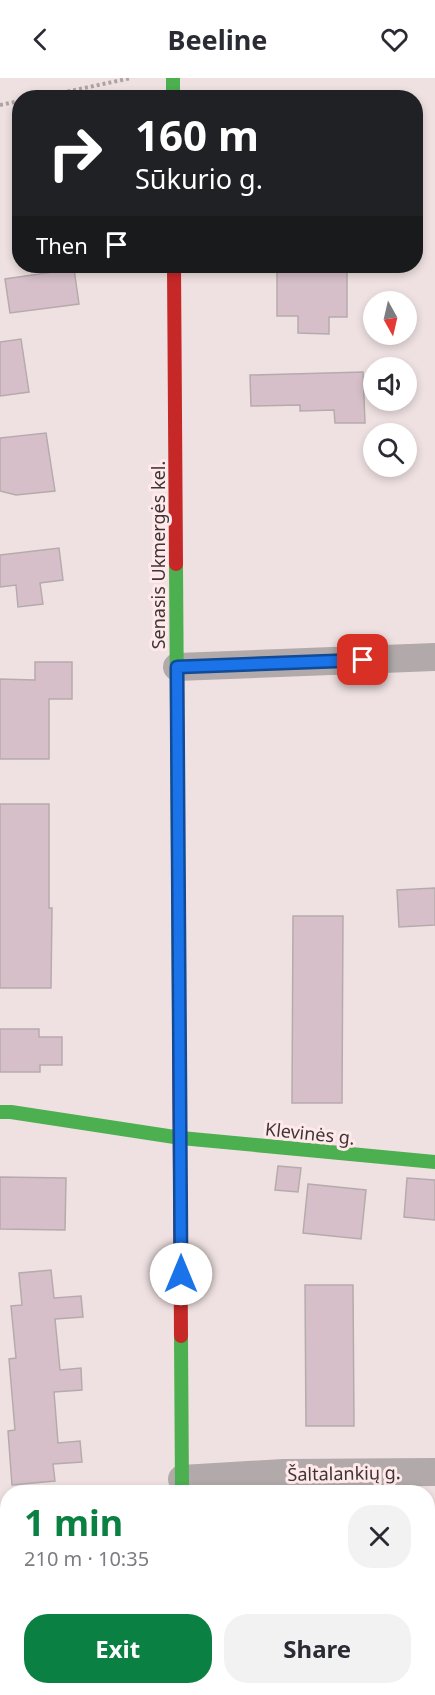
<!DOCTYPE html>
<html lang="en">
<head>
<meta charset="utf-8">
<style>
	:root { --surface:#fff; --page:#f2f2f3; --text:#2b2b33; --muted:#7c7c81; --accent:#0b8043 }
	body { margin:0; font-family:"Noto Sans",sans-serif; background:var(--page); color:var(--text); height:100vh; display:flex; flex-direction:column; font-size:22px; white-space:nowrap }
	* { box-sizing:border-box; margin:0 }
	p { font-size:20px; color:var(--muted) }
	.icon { flex:none; width:33px; height:33px; fill:none; stroke:currentColor; stroke-width:2; stroke-linecap:round; stroke-linejoin:round }
	.map { position:relative; flex:1; overflow:hidden }
	.panel { position:absolute; left:0px; top:1407px; width:435px; height:210px; display:flex; flex-direction:column; background:var(--surface); border-radius:24px 24px 0 0; box-shadow:0 3px 9px #0003 }
	.panel>* { flex:none }
	.top-card { position:absolute; left:12px; top:12px; width:411px; height:183px; border-radius:24px; box-shadow:0 3px 9px #0003; background:#202124; color:#fff; overflow:hidden }
	.needle { width:39px; rotate:172deg }
	.controls { position:absolute; left:363px; top:213px; display:grid; gap:12px }
	.controls a { display:grid; place-items:center; width:54px; height:54px; border-radius:50%; background:var(--surface); box-shadow:0 3px 9px #0003; font-size:30px }
	.pin { position:absolute; display:grid; place-items:center; width:51px; height:51px; color:#fff; margin:-26px; border-radius:12px; box-shadow:0 3px 9px #0006 }
	.me { position:absolute; width:66px; margin:-33px; rotate:0deg; stroke-linejoin:round; filter:drop-shadow(0 0 4px #0008) }
	.turn { display:flex; align-items:center; gap:21px; height:126px; padding:0 24px; font-size:27px }
	.turn .icon { width:78px; height:78px; stroke-width:2.5 }
	.turn b { display:block; font-size:42px; line-height:51px }
	.then { display:flex; align-items:center; height:57px; padding:0 24px; background:#0003; gap:12px; font-size:22px }
	.round { display:grid; place-items:center; flex:none; width:63px; height:63px; border-radius:24px; background:var(--page) }
	.summary { display:flex; align-items:center; justify-content:space-between; height:102px; padding:0 24px }
	h1 { font-size:36px; font-weight:700; line-height:45px; color:var(--accent) }
	.primary-button { display:flex; gap:12px; margin-top:auto; padding:12px 24px }
	.primary-button a { flex:1; height:69px; border-radius:24px; background:var(--accent); color:#fff; font-size:24px; font-weight:700; line-height:69px; text-align:center }
	.primary-button a+a { background:var(--page); color:var(--text) }
	header { display:flex; justify-content:space-between; align-items:center; height:78px; padding:0 24px; background:var(--surface); font-size:27px; font-weight:700 }
	.map>svg:first-child { display:block }
	.building { fill:#d6bfc9; stroke:#b5abad; stroke-width:1.5 }
	.lines { fill:none; stroke-linecap:round; stroke-linejoin:round }
	.path { stroke:#aba4a3; stroke-width:4; stroke-dasharray:3 3; stroke-linecap:butt }
	.street { stroke:#b2aaaa; stroke-width:28 }
	.fast { stroke:#4caf50; stroke-width:14 }
	.jam { stroke:#c62828; stroke-width:14 }
	.route-casing { stroke:#114b97; stroke-width:15 }
	.route { stroke:#1a73e8; stroke-width:10 }
	.labels { text-anchor:middle; dominant-baseline:central; stroke-width:6; stroke-linejoin:round; paint-order:stroke }
	.street-label { font-size:18px; fill:#3f3535; stroke:#ffe9ea }
</style>
</head>
<body>
<header><svg class="icon" aria-label="back" viewBox="0 0 24 24"><path d="M15 5l-7 7 7 7"/></svg>Beeline<svg class="icon" aria-label="heart" viewBox="0 0 24 24"><path d="M12 20l-8-8c-3-5 5-10 8-4 3-6 11-1 8 4z"/></svg></header>
<div class="map">
<svg width="435" height="1617" viewBox="0 0 435 1617">
	<rect width="100%" height="100%" fill="#efe1e1"/>
	<path class="building" d="M74,191L79,226L10,235L5,201Z
		M277,191L347,192V239H329V256L298,255V238H277Z
		M21,261L29,314L0,318V264Z
		M363,294L365,345H335L334,332L300,333V327L251,328L250,297Z
		M46,355L55,413L16,417L0,413V360Z
		M59,470L63,502L40,505L43,526L18,529L16,507L0,509V477Z
		M35,584H72V621H49V681H0V601L35,602Z
		M0,726H49V830H52L51,910H0Z
		M435,810V847L399,849L397,812Z
		M293,838H343L342,1025H292Z
		M0,951H39V959H62V987H40V994H0Z
		M278,1088L301,1090L298,1114L275,1112Z
		M0,1099L66,1100L65,1152L0,1151Z
		M407,1100L435,1102V1142L404,1139Z
		M308,1106L366,1112L361,1161L303,1155Z
		M51,1192L54,1220L81,1218L83,1239L55,1241L60,1292L81,1290L82,1312L54,1314L58,1365L80,1363L82,1384L53,1386L55,1403L12,1407L8,1353L15,1352L9,1281L16,1280L11,1228L22,1227L19,1195Z
		M305,1207H353L354,1348H306Z"/>
	<g class="lines">
		<path class="path" d="M38,20L131,0
			M0,27L20,23"/>
		<path class="street" d="M177,589L435,579
			M182,1401L283,1395L435,1394"/>
		<path class="fast" d="M173,0V20
			M176,486L179,929
			M0,1034H11L181,1060L435,1084
			M181,1258L182,1414"/>
		<path class="jam" d="M174,188L176,486
			M179,929L181,1258
			M183,1610V1617"/>
	</g>
	<g class="lines">
		<g class="route-casing">
			<path id="route" d="M181,1196L177,589L363,582"/>
		</g>
		<use href="#route" class="route"/>
	</g>
	<g class="labels">
		<g class="street-label">
			<text transform="translate(158 477) rotate(-90)">Senasis Ukmergės kel.</text>
			<text transform="translate(310 1055) rotate(6)">Klevinės g.</text>
			<text transform="translate(344 1395) rotate(-1)">Šaltalankių g.</text>
		</g>
	</g>
</svg>
<div class="controls">
<a><svg class="needle" viewBox="-14 -14 28 28"><path d="M0-13l5 13h-10z" fill="#e53935"/><path d="M0 13l5-13h-10z" fill="#7c7c81"/></svg></a>
<a><svg class="icon" aria-label="sound" viewBox="0 0 24 24"><path d="M4 9h4l5-4v14l-5-4H4zM17 9q2 3 0 6"/></svg></a>
<a><svg class="icon" aria-label="search" viewBox="0 0 24 24"><circle cx="10" cy="10" r="6"/><path d="M15 15l6 6"/></svg></a>
</div>
<div class="pin" style="left:363px;top:582px;background:#d93025"><svg class="icon" aria-label="arrive" viewBox="0 0 24 24"><path d="M6 21V4h12l-3 4 3 4H6"/></svg></div>
<svg class="me" style="left:181px;top:1196px" viewBox="-20 -20 40 40"><circle r="19" fill="#fff"/><path d="M0-13L10 11 0 6-10 11z" fill="#1a73e8"/></svg>
<div class="top-card">
<div class="turn"><svg class="icon" aria-label="right" viewBox="0 0 24 24"><path d="M7 20v-9h11M14 6l5 5-5 5"/></svg><div><b>160 m</b>Sūkurio g.</div></div>
<div class="then">Then<svg class="icon" aria-label="arrive" viewBox="0 0 24 24"><path d="M6 21V4h12l-3 4 3 4H6"/></svg></div>
</div>
<section class="panel">
<div class="summary"><div><h1>1 min</h1><p>210 m · 10:35</p></div><a class="round"><svg class="icon" aria-label="close" viewBox="0 0 24 24"><path d="M6 6l12 12M18 6L6 18"/></svg></a></div>
<div class="primary-button"><a>Exit</a><a>Share</a></div>
</section>
</div>
</body>
</html>
